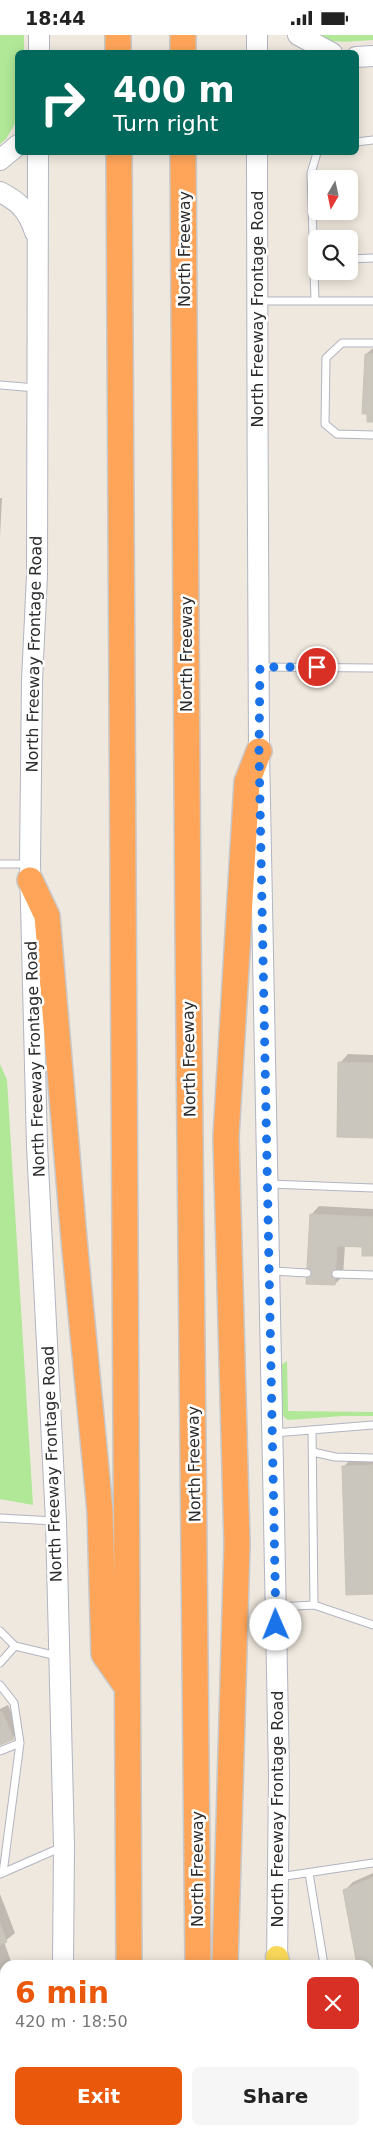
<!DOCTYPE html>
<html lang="en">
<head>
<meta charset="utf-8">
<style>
	:root { --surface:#fff; --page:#f6f6f6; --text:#222; --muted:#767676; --accent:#ea580c }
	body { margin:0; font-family:"DejaVu Sans",sans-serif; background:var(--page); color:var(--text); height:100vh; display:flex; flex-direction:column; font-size:19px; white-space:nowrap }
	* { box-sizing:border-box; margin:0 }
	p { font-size:16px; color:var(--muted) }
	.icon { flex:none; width:28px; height:28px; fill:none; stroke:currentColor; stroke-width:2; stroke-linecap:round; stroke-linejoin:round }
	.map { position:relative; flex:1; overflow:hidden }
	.side { position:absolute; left:0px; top:1925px; width:374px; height:175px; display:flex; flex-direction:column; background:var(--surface); border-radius:15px 15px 0 0; box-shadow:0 2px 12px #0003 }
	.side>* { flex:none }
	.banner { position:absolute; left:15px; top:15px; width:344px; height:105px; border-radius:8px; box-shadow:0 2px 12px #0003; background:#00695c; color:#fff; overflow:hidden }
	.needle { width:32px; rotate:189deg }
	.tools { position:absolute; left:308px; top:135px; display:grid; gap:10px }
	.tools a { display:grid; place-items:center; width:50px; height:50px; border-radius:8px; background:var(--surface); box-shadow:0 2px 12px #0003; font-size:25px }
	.pin { position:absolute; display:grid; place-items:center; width:42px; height:42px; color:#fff; margin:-21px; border:2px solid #fff; border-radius:50%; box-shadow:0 1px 5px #0007 }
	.me { position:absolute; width:55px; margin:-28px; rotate:359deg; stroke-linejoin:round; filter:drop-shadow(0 0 4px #0008) }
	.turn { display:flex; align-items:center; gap:18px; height:105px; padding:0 15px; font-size:22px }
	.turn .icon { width:65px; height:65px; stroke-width:2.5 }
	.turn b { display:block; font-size:35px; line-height:42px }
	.round { display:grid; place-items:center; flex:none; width:52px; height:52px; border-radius:8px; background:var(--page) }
	.overview { display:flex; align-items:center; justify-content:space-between; height:85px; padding:0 15px }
	h1 { font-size:30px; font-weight:700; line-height:38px; color:var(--accent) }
	.cta { display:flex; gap:10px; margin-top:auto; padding:10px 15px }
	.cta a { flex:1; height:58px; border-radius:8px; background:var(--accent); color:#fff; font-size:20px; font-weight:700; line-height:58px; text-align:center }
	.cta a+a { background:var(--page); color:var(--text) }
	.status { display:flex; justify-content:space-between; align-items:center; height:35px; padding:0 25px; background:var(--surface); direction:ltr }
	.status svg { height:14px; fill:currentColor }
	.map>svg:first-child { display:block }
	.green { fill:#b1e898 }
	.shadow { fill:#0003 }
	.building { fill:#cac5bd; stroke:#cac4b7 }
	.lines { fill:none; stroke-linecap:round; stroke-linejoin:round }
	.service-casing { stroke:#b2b4c1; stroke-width:9 }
	.secondary-casing { stroke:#b2b4c1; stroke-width:22 }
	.primary-casing { stroke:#c8c8c8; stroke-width:25 }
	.motorway-casing { stroke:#c8c8c8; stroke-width:28 }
	.service { stroke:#fff; stroke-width:7 }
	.secondary { stroke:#fff; stroke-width:20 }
	.primary { stroke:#f9d859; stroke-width:22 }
	.motorway { stroke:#ffa559; stroke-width:25 }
	.route { stroke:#1a73e8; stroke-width:9; stroke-dasharray:0 16.2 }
	.labels { text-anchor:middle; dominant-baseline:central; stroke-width:5; stroke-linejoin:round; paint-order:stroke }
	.street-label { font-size:16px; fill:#2c2c2c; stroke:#fff }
</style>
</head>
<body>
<div class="status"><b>18:44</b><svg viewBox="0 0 49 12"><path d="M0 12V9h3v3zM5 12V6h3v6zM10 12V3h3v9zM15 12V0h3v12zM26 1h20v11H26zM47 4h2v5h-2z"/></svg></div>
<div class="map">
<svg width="373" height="2100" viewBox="0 0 373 2100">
	<rect width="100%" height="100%" fill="#efe8de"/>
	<path class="green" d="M0,0H24V17L18,18L17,85L6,104L0,109Z
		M312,0H373V5C353,6 330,10 312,0Z
		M0,1029L7,1045L33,1470L0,1464Z
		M287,1326L288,1376L373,1377V1381H343L288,1385C271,1374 278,1350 278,1332Z"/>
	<path class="shadow" d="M373,313V386L366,319Z
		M0,463H2L0,502Z
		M348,1019L373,1020V1102L340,1028Z
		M319,1171L373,1174V1220L363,1211L345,1210L343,1241L335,1249L311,1180Z
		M373,1423V1558L343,1432L351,1424Z
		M8,1670L20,1696L13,1703L0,1709V1674Z
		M373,1838V1951L369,1953V1930H358L345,1855L353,1847Z
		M0,1859L15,1898L4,1907L11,1926L0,1935Z"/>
	<path class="building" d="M365,319H373V387H367V379H362Z
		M338,1027L373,1028V1103L337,1102Z
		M310,1179L373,1182V1221H362V1212L337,1211L335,1250L306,1249Z
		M373,1430V1559L346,1560L342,1431Z
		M2,1676L14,1704L0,1710V1677Z
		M373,1842V1952L369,1954V1930H357L343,1855Z
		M0,1888L7,1907L0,1910Z"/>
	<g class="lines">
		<g class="service-casing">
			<path id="service" d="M356,107L373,105
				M349,224L373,223
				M259,266H373
				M315,266L311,138L317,118
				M373,308H342L326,323L325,389L337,399L373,400
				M0,350L36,353
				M261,632L373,633
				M0,829H30
				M270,1149L373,1153
				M272,1236L307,1238
				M336,1239L373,1240
				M312,1395L314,1570
				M274,1398L373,1390
				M313,1417L335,1422L373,1423
				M0,1483L54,1486
				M278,1572L314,1570L373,1590
				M0,1596L15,1611L57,1621
				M0,1628L15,1611
				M0,1650L14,1668L20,1708L3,1838
				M0,1716L20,1708
				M309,1838L324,1930
				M0,1839L62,1812
				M279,1842L373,1828
				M369,1987L373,1985
				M0,2028L2,2017"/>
		</g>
		<g class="secondary-casing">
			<path id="secondary" d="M298,0L332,18
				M39,18V0
				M257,18V0
				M356,22L373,21
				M38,118L37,540L32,646L30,829L37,1111L56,1486L64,1811L63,1930
				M257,118C256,317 259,517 259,716L279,1740L277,1930
				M0,125L18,110
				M0,157C20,167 28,176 35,197
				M14,2100L19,2095
				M58,2100V2095"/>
		</g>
		<g class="primary-casing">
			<path id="primary" d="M277,1922L279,1930
				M369,2034L373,2033
				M369,2076L373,2075
				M90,2100L111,2095
				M290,2100L311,2095"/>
		</g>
		<g class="motorway-casing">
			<path id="motorway" d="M118,0V18
				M183,0V18
				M119,118L129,1930
				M183,118L188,896L198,1930
				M30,845L47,881L74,1204L100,1476L104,1619L127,1652
				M225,1930L237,1509L226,1102L247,747L259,716
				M201,2095V2100
				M122,2100L123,2095"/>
		</g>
		<use href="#service" class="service"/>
		<use href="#secondary" class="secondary"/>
		<use href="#primary" class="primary"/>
		<use href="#motorway" class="motorway"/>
	</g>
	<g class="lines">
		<path class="route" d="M276,1590L259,716L260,632H317"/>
	</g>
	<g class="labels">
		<g class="street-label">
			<text transform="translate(184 214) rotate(-90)">North Freeway</text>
			<text transform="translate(257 274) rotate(-90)">North Freeway Frontage Road</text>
			<text transform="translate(34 619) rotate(-89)">North Freeway Frontage Road</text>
			<text transform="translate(186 619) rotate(-90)">North Freeway</text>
			<text transform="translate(35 1024) rotate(-92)">North Freeway Frontage Road</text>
			<text transform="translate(189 1024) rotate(-91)">North Freeway</text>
			<text transform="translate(52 1429) rotate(-92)">North Freeway Frontage Road</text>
			<text transform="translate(194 1429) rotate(-91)">North Freeway</text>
			<text transform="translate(277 1774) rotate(-90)">North Freeway Frontage Road</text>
			<text transform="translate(197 1834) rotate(-90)">North Freeway</text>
		</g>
	</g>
</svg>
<div class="tools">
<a><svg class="needle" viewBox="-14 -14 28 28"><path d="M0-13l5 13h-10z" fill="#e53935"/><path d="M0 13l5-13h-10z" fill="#767676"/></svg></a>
<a><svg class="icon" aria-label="search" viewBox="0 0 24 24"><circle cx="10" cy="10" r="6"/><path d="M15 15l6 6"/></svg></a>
</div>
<div class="pin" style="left:317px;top:632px;background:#d93025"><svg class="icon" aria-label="arrive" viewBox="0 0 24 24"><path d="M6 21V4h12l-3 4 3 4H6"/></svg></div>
<svg class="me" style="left:276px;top:1590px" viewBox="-20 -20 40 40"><circle r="19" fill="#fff"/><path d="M0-13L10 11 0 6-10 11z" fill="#1a73e8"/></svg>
<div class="banner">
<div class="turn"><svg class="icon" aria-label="right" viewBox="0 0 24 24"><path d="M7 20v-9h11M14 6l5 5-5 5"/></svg><div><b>400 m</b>Turn right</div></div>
</div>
<section class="side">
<div class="overview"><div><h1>6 min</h1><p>420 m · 18:50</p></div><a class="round" style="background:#d93025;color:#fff"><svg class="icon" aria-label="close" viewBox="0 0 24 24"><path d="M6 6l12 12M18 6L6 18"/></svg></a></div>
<div class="cta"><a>Exit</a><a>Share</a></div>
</section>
</div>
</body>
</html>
